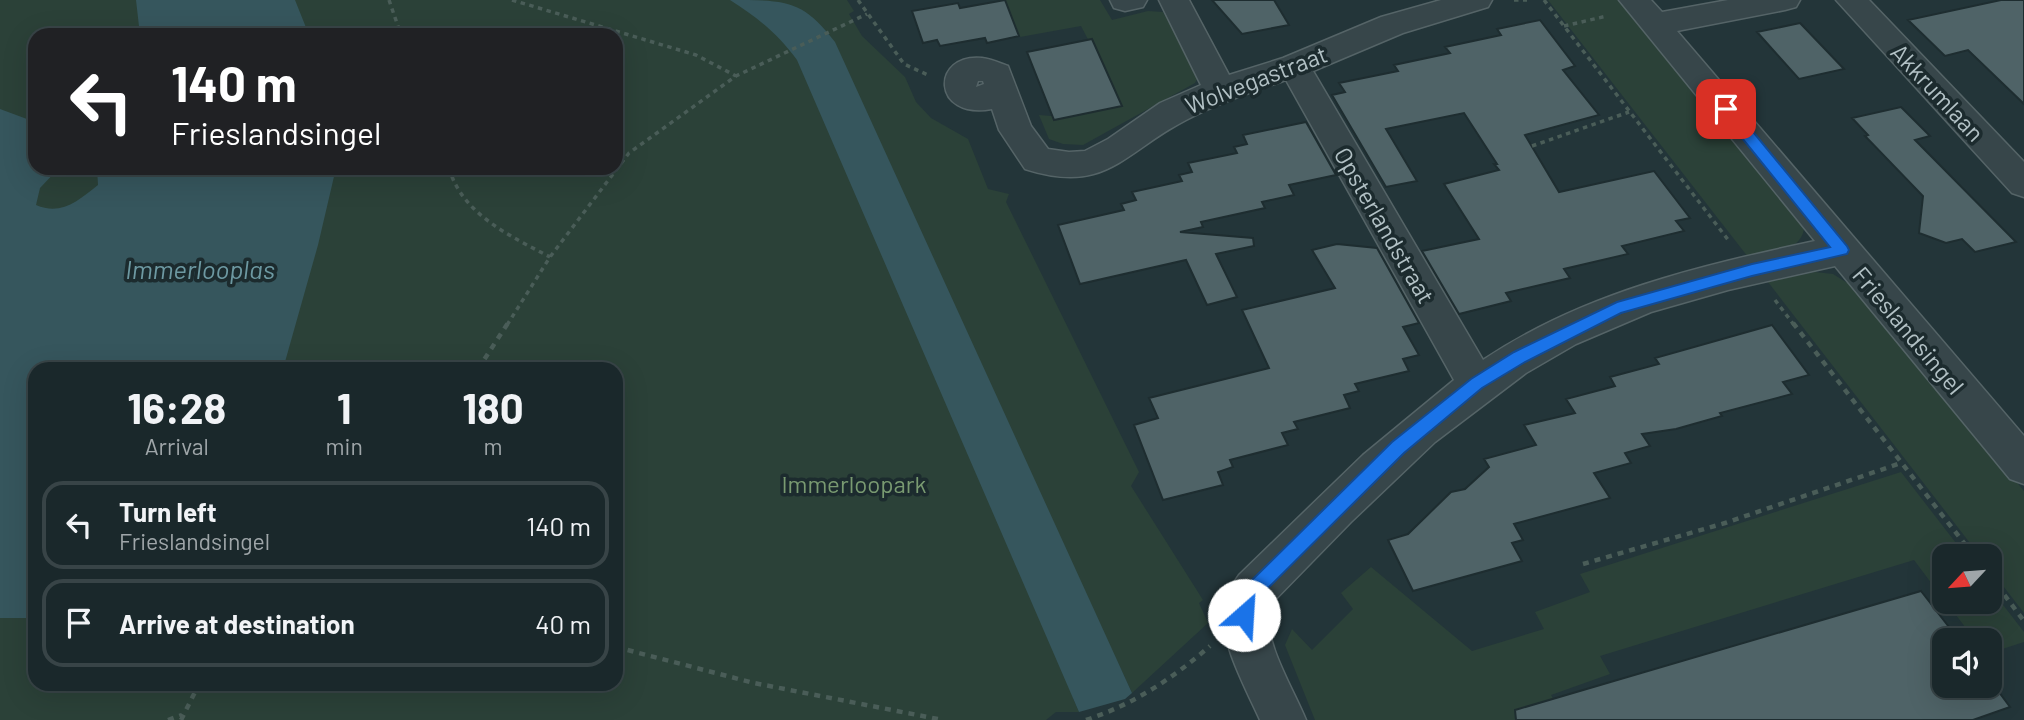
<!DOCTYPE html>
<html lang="en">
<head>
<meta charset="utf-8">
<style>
	:root { --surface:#1a282b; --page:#273437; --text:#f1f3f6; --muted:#9fa6a9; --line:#384447 }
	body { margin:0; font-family:Barlow,sans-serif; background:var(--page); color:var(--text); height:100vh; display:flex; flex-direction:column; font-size:26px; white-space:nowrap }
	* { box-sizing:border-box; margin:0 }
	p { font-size:23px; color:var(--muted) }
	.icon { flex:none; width:38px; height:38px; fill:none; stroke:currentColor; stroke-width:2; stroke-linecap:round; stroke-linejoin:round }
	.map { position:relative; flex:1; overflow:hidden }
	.details { position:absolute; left:28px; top:362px; width:595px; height:329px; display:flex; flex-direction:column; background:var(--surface); border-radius:21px; box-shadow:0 7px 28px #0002,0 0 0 2px var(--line) }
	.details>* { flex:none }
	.guide { position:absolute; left:28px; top:28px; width:595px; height:147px; border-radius:21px; box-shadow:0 7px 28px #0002,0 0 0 2px var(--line); background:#202124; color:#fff; overflow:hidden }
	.needle { width:46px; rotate:244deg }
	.fabs { position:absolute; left:1932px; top:544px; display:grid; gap:14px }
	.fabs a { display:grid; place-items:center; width:70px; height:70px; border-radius:14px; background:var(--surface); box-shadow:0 7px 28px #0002,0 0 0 2px var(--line); font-size:35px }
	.pin { position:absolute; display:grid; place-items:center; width:60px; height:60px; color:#fff; margin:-30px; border-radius:14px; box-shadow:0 4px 10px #0006 }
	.me { position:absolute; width:77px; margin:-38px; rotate:26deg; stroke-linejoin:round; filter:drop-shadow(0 0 5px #0008) }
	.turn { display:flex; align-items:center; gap:24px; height:147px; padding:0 28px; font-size:32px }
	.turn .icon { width:91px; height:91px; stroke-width:2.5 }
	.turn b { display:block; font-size:49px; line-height:60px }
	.eta { display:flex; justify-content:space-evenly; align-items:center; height:119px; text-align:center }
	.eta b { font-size:42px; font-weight:700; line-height:49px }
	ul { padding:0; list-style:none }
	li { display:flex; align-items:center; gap:21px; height:88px; margin:0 14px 10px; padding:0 14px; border:4px solid var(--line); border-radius:21px }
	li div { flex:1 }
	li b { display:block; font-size:26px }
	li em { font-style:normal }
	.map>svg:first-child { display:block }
	.green { fill:#2b4138; fill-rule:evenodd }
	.water { fill:#36565d }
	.building { fill:#4f6367; stroke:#1e2d30; stroke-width:2 }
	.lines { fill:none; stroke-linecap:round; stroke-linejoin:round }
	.minor-casing { stroke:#556467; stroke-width:3 }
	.path-far1 { stroke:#4a5d58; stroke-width:3.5; stroke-dasharray:4.5 4.5; stroke-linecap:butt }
	.path { stroke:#4a5d58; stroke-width:4.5; stroke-dasharray:6 6; stroke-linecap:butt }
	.minor { fill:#37464a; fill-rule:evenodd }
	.route { fill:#1a73e8; stroke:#114b97; stroke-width:2 }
	.labels { text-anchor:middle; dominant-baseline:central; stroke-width:7; stroke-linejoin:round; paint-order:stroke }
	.street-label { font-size:24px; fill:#b2c1c5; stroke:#1c2b2e }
	.park-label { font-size:24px; fill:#799a71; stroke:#1c2b2e }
	.water-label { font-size:26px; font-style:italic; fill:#6d99a2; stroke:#1c2b2e }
</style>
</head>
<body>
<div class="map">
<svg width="2024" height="720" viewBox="0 0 2024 720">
	<rect width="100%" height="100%" fill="#233539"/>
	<path class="green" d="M0,0H847L854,11L849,14L862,36L905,77L916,102L931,118L968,139L988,189L1009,194L1006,202L1139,472L1131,486L1203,600L1199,603L1208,623L1132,693L1118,663L1073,698L1079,712H1056L1046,720H0ZM35,35H616V168H35ZM35,369H616V684H35Z
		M1001,0H1100L1112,20L1148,11L1163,12L1199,75L1195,83L1083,145L1063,144L1049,139L1039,115L1063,117L1115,91L1081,26L1020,37Z
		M1548,0H1618L1795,214L1804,229C1800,253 1769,252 1748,257Z
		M1815,272L1833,274L1860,291L2024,491V613L1990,569V556H1980L1768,282Z
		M1901,472L1966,556H1944V600L1914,560L1600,656L1610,674L1551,695L1565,720H1315L1285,645L1292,629L1312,650L1353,609L1341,593L1371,567L1472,651L1544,629L1535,612L1590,592L1580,574Z
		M1990,588L2024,632V642L1990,653V640H1975L1946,602H1990Z"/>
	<path class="water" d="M136,0H295L309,35H140Z
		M730,0C787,0 803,0 835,42L1132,693L1125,699L1079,712L797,60C778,34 757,17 730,0Z
		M0,109L35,122V168H59L40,188L36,205C61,216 78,201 98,185L97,168H336L318,245L283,369H35V618H0Z"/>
	<path class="building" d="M1005,0L1019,36L987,43L985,38L940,46L937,40L923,43L912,11L958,3L960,8Z
		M1212,0H1274L1289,25L1242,34Z
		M2001,0H2024V104L1968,50L1945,56L1908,20Z
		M1540,20L1575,66L1563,70L1599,115L1525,135L1559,192L1654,171L1690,218L1676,221L1684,231L1622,246L1628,254L1564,269L1570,278L1506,293L1511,301L1459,314L1422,251L1479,239L1444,184L1499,170L1494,164H1497L1464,113L1386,129L1417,181L1386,187L1332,95L1345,92L1339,83L1398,71L1394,65L1450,53L1445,47L1501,35L1497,29Z
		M1800,23L1844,69L1799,79L1757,32Z
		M1092,39L1122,106L1054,120L1027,52Z
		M1901,107L1930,136L1915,140L2016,242L1975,252L1962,239L1946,243L1919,233L1923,196L1865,136L1868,135L1852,118Z
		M1306,122L1336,175L1289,185L1294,195L1262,202L1265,208L1201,222L1203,227L1180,232L1253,238L1254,246L1216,254L1237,297L1207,305L1186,260L1080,284L1058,225L1124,210L1121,204L1136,200L1132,192L1182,181L1179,175L1192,172L1188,163L1237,153L1234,147L1247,144L1243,135Z
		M1337,244L1377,248L1419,323L1403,327L1419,355L1403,359L1409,371L1355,384L1359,391L1344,395L1350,408L1294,422L1298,429L1282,433L1288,445L1230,460L1233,467L1218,472L1223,485L1163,500L1134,425L1158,418L1149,398L1269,368L1242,310L1335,288L1312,250Z
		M1772,325L1809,375L1783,382L1792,394L1720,413L1722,416L1676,429L1642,434L1650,446L1625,453L1631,463L1594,473L1610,498L1514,524L1523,540L1512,543L1522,561L1413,591L1388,540L1408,534L1451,492L1465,489L1489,467L1484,459L1536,445L1524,425L1575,413L1566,399L1615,386L1610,377L1659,364L1655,358Z
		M1921,591L1959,640H1944V686H1990V680L2010,707L1973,720H1516L1515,710Z"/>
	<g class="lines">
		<g class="minor-casing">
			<path id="minor" d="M1110,0H1147L1143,7L1125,11L1114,8Z
				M1159,0H1189L1229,75L1283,58L1381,17L1441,0H1492L1488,7L1403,33L1313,71L1483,360C1583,293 1699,266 1815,241L1619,0H1651L1662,12L1728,0H1800L1796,7L1785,10L1677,31L2024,436V484L2010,479L1835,266L1728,290L1651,312L1576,344L1526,373L1435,442L1351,522L1267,608C1266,647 1292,686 1306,720H1260C1247,691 1220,642 1223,610C1224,599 1232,585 1239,575L1363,455L1454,380L1286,80C1252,92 1218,103 1186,120C1122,153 1107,195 1025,169L999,130L992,109C931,120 931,53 982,58C991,59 1000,63 1008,66L1031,126L1048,149L1069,152L1085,151L1108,139L1160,103L1201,85ZM978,81H983L984,84L976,87Z
				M1836,0H1869L2024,162V197L2012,193Z"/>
		</g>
		<path class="path-far1" d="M389,0L401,35
			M512,0L696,55L736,76
			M858,0L904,64L928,75
			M1514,0H1527
			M1544,0L1729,241
			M1564,26L1607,16
			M1532,146L1629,112
			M449,168C462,214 510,236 550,257
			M1775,300L1794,325
			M507,325L550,257L629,153L736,76L867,14"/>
		<path class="path" d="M1793,323L1974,556
			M478,369L508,323
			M1583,564L1725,523L1901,463
			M1990,576L2024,621
			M616,647L754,683L943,720
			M168,720L182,715
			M181,720L199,684
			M1086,720C1134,704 1172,679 1210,646"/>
		<use href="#minor" class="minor"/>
	</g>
	<path class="route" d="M1726,104L1731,105L1847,246L1849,250L1847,254L1752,276L1621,313L1525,362L1482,388L1404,453L1260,596L1251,621L1244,624L1238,621C1232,607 1240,595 1248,584L1392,442L1471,379L1514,352L1617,302L1752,264L1830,247L1721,112V105Z"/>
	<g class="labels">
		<g class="street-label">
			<text transform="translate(1256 79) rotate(-21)">Wolvegastraat</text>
			<text transform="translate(1938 92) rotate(47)">Akkrumlaan</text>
			<text transform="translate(1385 225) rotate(60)">Opsterlandstraat</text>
			<text transform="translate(1909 330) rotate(50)">Frieslandsingel</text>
		</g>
		<g class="park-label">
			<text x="854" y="483">Immerloopark</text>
		</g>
		<g class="water-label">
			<text x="200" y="268">Immerlooplas</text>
		</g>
	</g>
</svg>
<div class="fabs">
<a><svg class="needle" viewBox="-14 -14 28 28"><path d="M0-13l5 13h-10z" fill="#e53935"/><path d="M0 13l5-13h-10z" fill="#9fa6a9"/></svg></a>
<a><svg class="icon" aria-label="sound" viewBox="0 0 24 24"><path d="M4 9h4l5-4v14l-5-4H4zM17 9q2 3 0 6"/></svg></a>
</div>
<div class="pin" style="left:1726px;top:109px;background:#d93025"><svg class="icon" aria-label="arrive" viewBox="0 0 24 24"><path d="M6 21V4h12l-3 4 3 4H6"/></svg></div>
<svg class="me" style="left:1244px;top:615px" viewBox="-20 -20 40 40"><circle r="19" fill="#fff"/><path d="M0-13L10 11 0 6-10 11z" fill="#1a73e8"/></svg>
<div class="guide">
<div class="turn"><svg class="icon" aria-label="left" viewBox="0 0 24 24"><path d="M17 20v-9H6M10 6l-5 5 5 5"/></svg><div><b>140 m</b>Frieslandsingel</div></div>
</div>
<section class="details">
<div class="eta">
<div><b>16:28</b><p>Arrival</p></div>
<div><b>1</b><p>min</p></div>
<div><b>180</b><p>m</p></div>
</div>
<ul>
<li><svg class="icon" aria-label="left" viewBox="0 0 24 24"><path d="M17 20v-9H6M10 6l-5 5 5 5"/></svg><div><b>Turn left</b><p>Frieslandsingel</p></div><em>140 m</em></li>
<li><svg class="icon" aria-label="arrive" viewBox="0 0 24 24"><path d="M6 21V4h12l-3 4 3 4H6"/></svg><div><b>Arrive at destination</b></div><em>40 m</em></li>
</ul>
</section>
</div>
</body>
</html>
